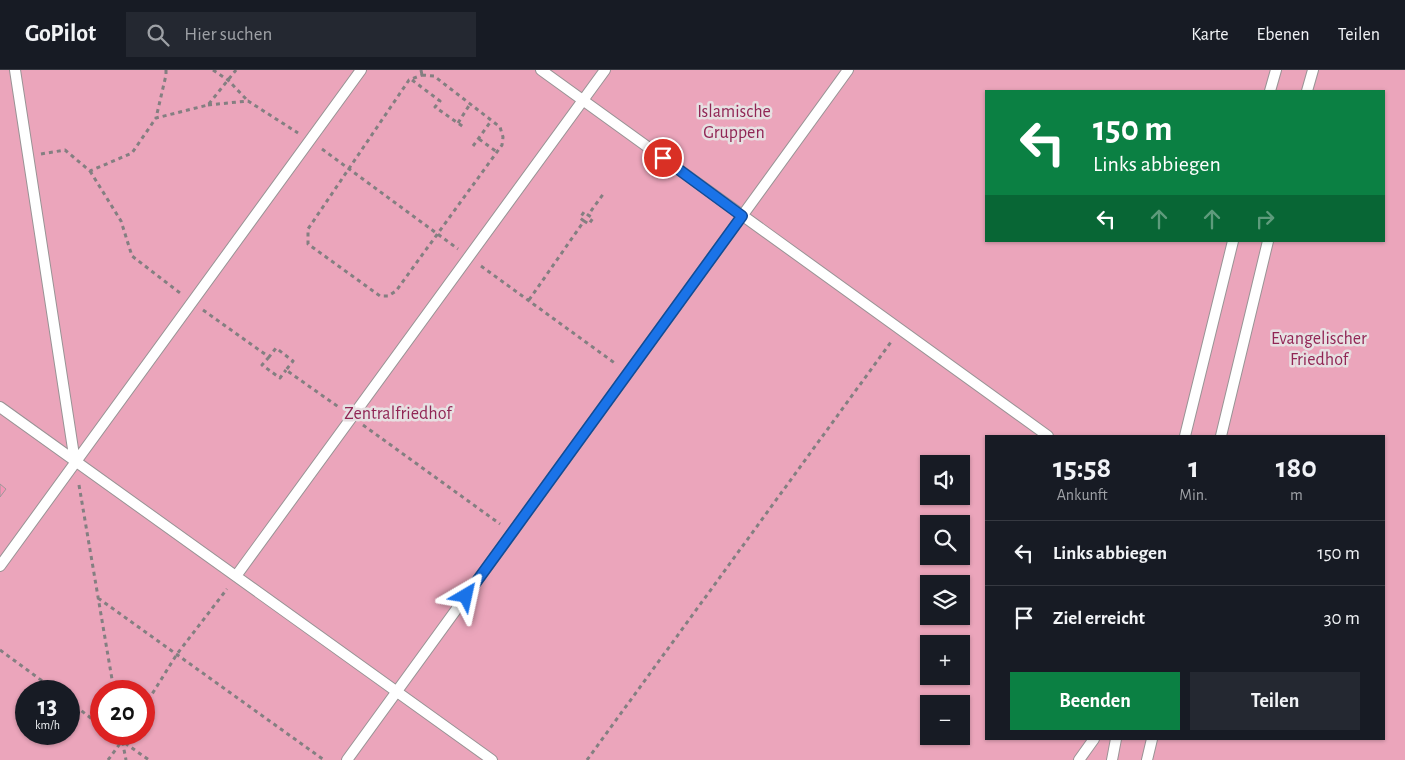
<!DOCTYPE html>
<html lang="de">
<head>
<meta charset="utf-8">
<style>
	:root { --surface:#171b24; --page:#242831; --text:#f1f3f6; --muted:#9ea1a6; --line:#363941; --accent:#0b8043 }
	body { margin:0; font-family:"Alegreya Sans",sans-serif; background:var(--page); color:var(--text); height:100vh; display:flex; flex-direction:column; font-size:19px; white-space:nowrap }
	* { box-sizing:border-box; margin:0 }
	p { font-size:16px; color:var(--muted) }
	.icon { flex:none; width:28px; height:28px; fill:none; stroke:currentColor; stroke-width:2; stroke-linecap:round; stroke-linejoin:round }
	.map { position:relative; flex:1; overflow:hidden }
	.details { position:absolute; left:985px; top:365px; width:400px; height:305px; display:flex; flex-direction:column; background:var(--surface); border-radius:0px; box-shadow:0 1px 4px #0004 }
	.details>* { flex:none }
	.banner { position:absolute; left:985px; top:20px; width:400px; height:152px; border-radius:0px; box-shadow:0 1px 4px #0004; background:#0b8043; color:#fff; overflow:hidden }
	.buttons { position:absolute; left:920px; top:385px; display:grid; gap:10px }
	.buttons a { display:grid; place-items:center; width:50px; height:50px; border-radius:0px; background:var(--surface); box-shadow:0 1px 4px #0004; font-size:25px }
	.speed { position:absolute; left:15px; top:610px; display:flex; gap:10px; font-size:25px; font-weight:700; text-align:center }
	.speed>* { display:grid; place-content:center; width:65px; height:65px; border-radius:50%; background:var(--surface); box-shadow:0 1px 4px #0004; line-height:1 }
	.speed small { font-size:12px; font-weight:400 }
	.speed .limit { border:8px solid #d22; background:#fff; color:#111 }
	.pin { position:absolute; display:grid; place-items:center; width:42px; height:42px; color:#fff; margin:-21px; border:2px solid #fff; border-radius:50%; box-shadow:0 1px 5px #0007 }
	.me { position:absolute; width:55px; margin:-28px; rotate:36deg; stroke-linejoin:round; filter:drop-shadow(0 0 4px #0008) }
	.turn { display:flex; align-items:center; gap:18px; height:105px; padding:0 25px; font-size:22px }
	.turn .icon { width:65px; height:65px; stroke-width:2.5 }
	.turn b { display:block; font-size:35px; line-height:42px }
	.lanes { display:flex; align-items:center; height:48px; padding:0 25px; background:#0003; justify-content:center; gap:25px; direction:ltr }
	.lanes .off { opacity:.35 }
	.eta { display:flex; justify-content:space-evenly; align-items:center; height:85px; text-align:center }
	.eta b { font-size:30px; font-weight:700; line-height:35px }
	.cta { display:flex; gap:10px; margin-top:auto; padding:10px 25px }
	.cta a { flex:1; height:58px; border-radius:0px; background:var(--accent); color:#fff; font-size:20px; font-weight:700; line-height:58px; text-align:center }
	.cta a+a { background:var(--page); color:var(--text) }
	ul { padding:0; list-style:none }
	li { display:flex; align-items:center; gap:15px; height:65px; padding:0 25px; border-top:1px solid var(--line) }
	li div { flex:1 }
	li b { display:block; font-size:19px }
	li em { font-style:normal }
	header { display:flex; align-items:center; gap:30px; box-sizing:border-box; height:70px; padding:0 25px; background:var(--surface); border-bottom:1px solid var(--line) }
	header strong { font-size:24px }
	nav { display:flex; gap:28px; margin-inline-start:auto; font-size:18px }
	.search { width:350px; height:45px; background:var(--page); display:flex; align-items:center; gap:12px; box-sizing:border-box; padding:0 18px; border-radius:0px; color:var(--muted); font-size:19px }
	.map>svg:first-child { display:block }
	.green { fill:#eba5bb; fill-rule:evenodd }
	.building { fill:#f496b6; stroke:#9e9899 }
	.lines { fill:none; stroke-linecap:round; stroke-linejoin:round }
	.service-casing { stroke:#999395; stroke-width:12 }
	.path { stroke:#847f81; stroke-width:3; stroke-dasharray:4 4; stroke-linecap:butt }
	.service { stroke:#fff; stroke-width:10 }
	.route-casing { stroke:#114b97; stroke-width:12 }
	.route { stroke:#1a73e8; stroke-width:9 }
	.labels { text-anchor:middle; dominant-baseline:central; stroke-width:5; stroke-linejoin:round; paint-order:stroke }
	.park-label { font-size:18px; fill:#912655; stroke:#e7e0e2 }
</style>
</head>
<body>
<header>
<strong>GoPilot</strong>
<div class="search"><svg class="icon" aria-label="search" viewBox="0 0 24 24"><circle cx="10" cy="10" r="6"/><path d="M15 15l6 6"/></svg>Hier suchen</div>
<nav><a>Karte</a><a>Ebenen</a><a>Teilen</a></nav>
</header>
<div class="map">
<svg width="1405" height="690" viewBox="0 0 1405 690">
	<rect width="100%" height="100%" fill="#e7e0e2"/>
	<path class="green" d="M0,0H1405V690H0ZM986,21H1384V171H986ZM986,366H1384V669H986ZM929,394H961V426H929ZM929,454H961V486H929ZM929,514H961V546H929ZM929,574H961V606H929ZM26,621H69V664H26ZM101,621H144V664H101ZM929,634H961V666H929Z"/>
	<path class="building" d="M0,414L6,419L0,427Z"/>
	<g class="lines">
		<g class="service-casing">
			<path id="service" d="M15,0L75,392
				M541,0L1048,366
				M1270,21L1276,0
				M1307,21L1313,0
				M0,337L492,690
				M1185,366L1233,171
				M1221,366L1268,171
				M0,496L361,0
				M236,506L605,0
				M347,690L848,0
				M1079,690L1094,669
				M1112,690L1116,669
				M1147,690L1152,669"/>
		</g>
		<path class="path" d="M166,0V5L156,48L208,35L236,0
			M213,0L228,10L248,31
			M421,0L422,5
			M422,5L434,6L500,57L503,67L502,75L396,221L388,226H380L308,174V159L409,10Z
			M412,10L440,31L435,37L465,58
			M208,35L248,31L298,63
			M458,53L470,34
			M479,69L497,82
			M473,76L491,51
			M322,79L458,179
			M41,84L65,80L90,101L132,83L156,48
			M90,101L121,151L132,186L180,223
			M584,151L580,148L584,142L588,145
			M481,196L616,294
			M529,230L584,151L589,154L593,148L588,145L604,123
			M203,240L269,287L276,278L293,291L286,300L340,338
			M269,287L262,295L280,308L286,300
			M363,355L500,454
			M79,415L114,621
			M98,528L324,690
			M0,580L56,621
			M69,631L101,656
			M144,637L177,584L227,519
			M112,664L149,690
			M121,664L126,690
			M108,690L127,664
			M587,690L891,272"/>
		<use href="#service" class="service"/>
	</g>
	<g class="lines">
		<g class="route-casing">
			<path id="route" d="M466,526L742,146L663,88"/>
		</g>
		<use href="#route" class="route"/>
	</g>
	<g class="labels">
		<g class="park-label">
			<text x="734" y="42">Islamische<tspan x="734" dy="21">Gruppen</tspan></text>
			<text x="1319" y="269">Evangelischer<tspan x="1319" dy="21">Friedhof</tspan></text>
			<text x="398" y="344">Zentralfriedhof</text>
		</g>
	</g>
</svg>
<div class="buttons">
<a><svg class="icon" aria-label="sound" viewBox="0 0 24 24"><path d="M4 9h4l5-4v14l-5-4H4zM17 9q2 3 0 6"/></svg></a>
<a><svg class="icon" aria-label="search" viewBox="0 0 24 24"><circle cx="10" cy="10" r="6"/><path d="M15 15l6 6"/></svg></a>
<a><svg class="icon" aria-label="layers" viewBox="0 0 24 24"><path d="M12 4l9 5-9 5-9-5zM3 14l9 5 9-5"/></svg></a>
<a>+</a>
<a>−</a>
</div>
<div class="speed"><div>13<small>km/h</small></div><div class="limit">20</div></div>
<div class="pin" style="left:663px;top:88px;background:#d93025"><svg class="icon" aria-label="arrive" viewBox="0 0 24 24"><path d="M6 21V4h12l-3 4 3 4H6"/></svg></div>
<svg class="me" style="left:466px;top:526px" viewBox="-20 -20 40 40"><path d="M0-17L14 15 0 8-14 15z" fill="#1a73e8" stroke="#fff" stroke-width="4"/></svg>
<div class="banner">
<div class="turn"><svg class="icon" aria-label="left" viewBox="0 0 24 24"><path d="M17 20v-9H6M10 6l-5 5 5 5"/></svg><div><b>150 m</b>Links abbiegen</div></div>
<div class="lanes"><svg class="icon" aria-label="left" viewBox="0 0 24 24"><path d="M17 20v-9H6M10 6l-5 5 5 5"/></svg><svg class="icon off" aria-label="ahead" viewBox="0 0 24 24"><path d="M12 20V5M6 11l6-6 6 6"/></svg><svg class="icon off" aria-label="ahead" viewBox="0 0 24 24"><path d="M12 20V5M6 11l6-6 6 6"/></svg><svg class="icon off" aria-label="right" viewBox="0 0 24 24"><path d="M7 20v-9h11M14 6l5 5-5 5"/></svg></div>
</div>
<section class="details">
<div class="eta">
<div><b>15:58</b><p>Ankunft</p></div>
<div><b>1</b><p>Min.</p></div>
<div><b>180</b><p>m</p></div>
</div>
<ul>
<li><svg class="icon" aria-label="left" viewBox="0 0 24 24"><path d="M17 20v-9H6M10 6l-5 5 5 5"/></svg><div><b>Links abbiegen</b></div><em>150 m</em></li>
<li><svg class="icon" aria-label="arrive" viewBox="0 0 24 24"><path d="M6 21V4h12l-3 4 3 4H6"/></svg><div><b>Ziel erreicht</b></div><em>30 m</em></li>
</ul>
<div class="cta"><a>Beenden</a><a>Teilen</a></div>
</section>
</div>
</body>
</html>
